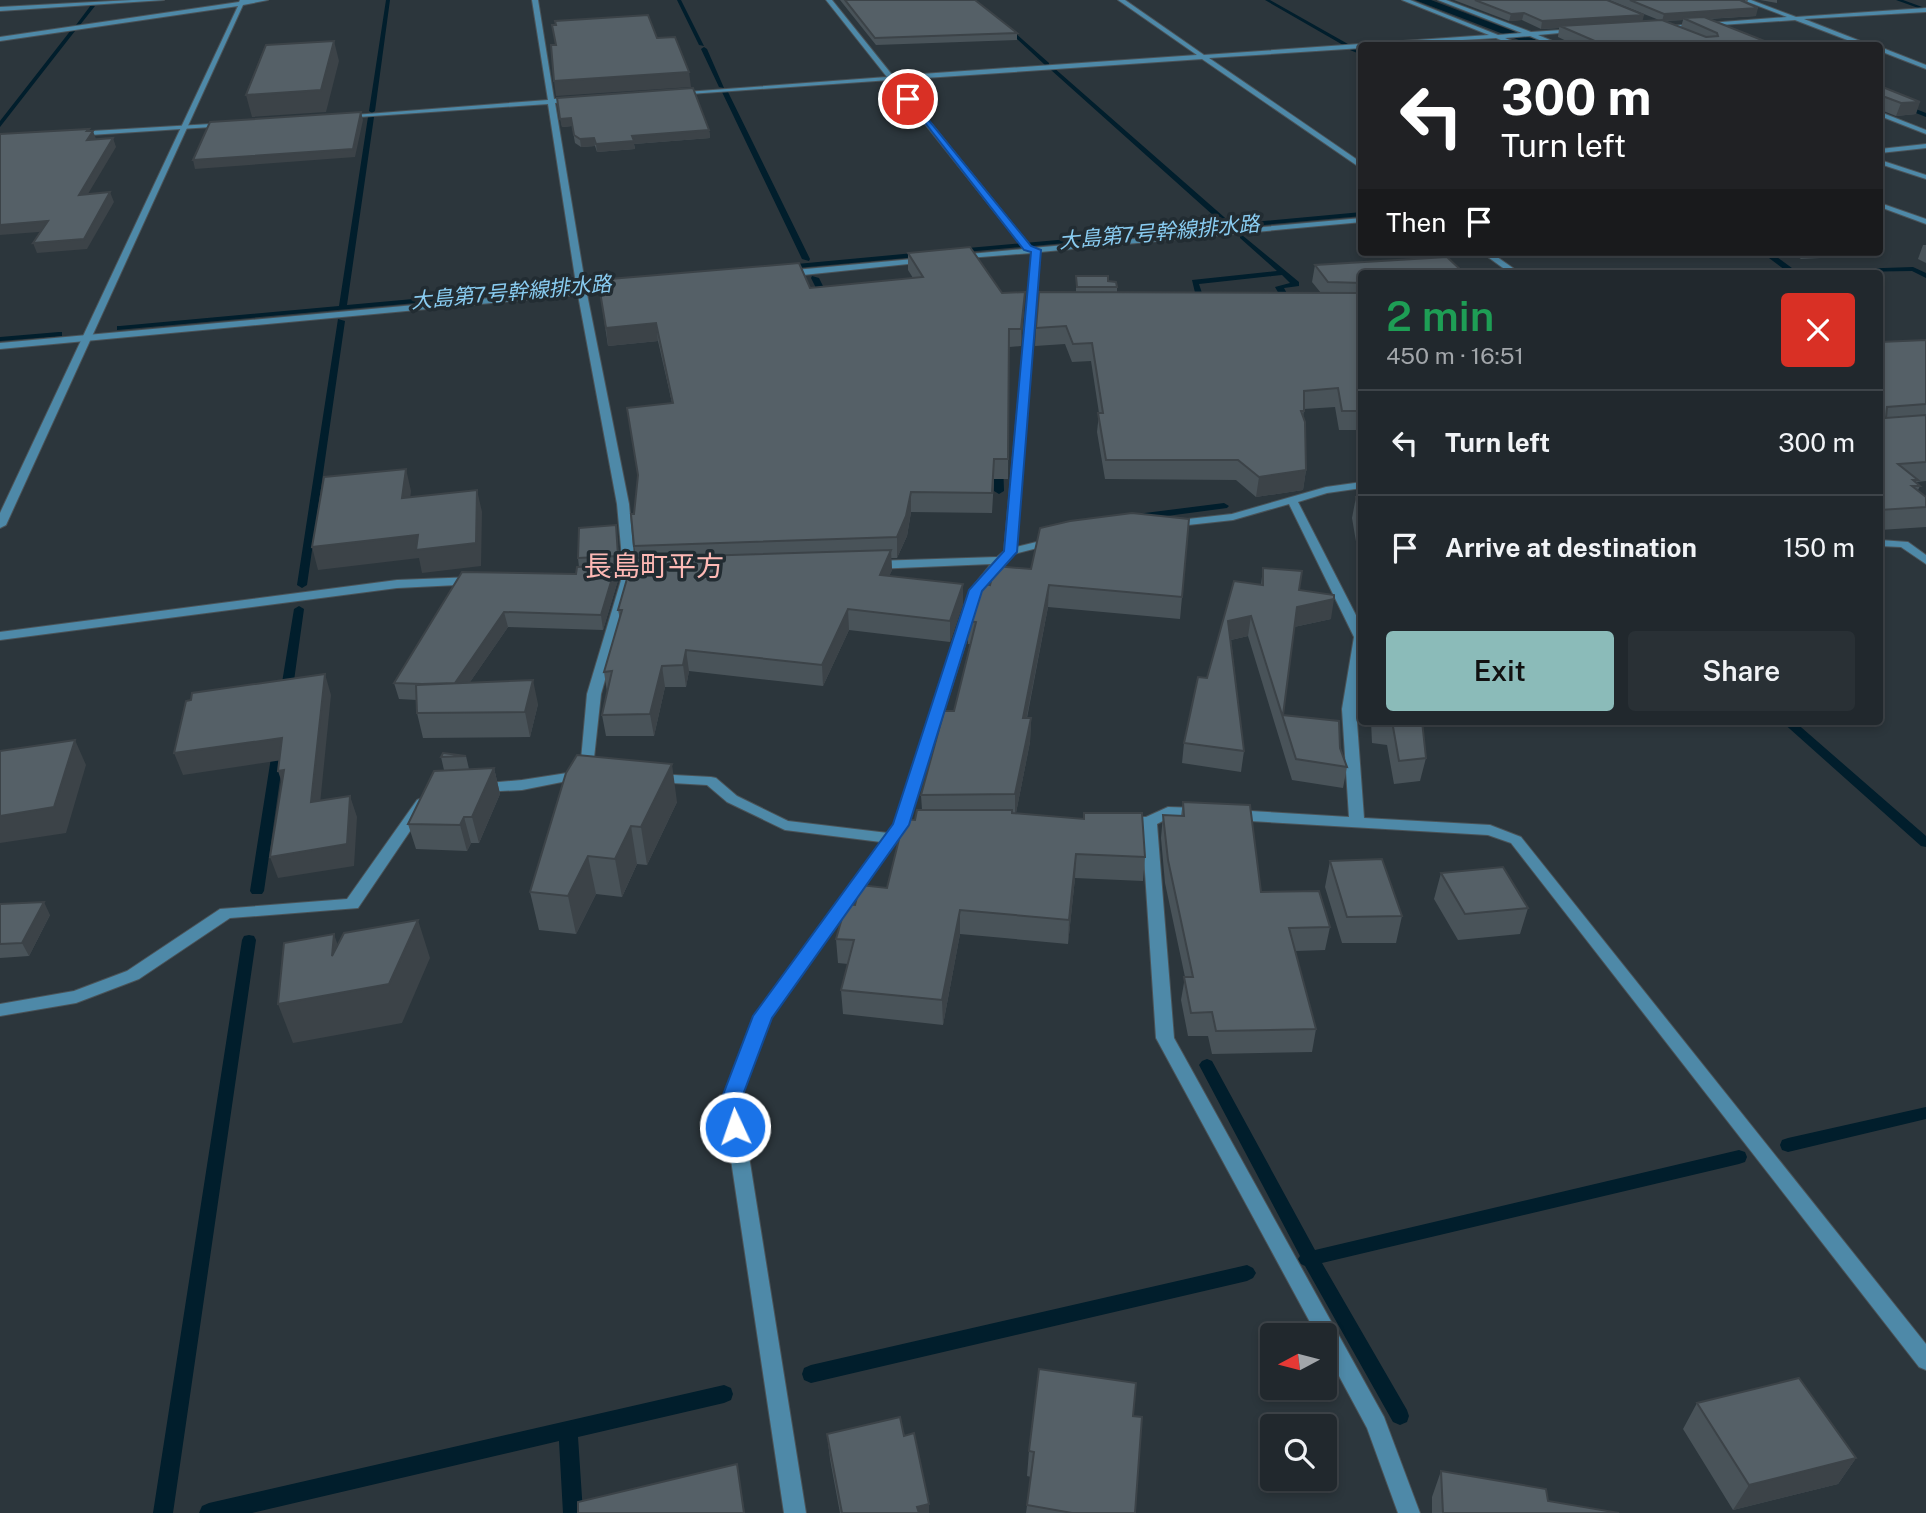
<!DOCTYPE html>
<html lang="en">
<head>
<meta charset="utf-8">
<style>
	:root { --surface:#21282d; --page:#293035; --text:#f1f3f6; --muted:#a2a6aa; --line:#3e4449; --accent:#8bbbb9 }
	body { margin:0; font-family:"Public Sans","Noto Sans JP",sans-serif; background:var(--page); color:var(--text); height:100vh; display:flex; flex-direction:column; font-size:26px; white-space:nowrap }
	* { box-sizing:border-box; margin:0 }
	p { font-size:23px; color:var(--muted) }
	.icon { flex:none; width:38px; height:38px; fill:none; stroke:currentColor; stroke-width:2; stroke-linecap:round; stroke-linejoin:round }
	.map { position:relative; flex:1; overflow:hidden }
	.sheet { position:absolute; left:1358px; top:270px; width:525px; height:455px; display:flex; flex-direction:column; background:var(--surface); border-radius:7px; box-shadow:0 4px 10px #0003,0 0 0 2px var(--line) }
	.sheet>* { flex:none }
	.banner { position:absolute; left:1358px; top:42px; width:525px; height:214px; border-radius:7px; box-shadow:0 4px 10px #0003,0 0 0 2px var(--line); background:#202124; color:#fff; overflow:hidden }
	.needle { width:46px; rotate:263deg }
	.fabs { position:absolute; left:1260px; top:1323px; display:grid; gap:14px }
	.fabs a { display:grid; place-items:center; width:77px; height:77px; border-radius:7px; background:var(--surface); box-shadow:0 4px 10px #0003,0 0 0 2px var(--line); font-size:35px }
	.pin { position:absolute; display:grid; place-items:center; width:60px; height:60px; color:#fff; margin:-30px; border:4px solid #fff; border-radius:50%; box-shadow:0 2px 7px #0007 }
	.me { position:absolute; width:77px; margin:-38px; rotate:357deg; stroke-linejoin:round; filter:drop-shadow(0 0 5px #0008) }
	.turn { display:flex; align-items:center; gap:24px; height:147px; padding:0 28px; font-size:32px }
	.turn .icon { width:91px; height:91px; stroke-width:2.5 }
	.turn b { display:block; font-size:49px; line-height:60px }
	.then { display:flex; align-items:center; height:66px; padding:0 28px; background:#0003; gap:14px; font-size:26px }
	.round { display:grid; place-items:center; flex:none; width:74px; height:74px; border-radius:7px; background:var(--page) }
	.head { display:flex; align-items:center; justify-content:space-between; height:119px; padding:0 28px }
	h1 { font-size:42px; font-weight:600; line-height:52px; color:#1e9e55 }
	.action { display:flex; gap:14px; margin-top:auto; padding:14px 28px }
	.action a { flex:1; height:80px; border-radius:7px; background:var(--accent); color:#111; font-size:28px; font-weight:600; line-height:80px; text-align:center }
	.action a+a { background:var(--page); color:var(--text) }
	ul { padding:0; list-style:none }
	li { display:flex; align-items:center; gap:21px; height:105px; padding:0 28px; border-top:2px solid var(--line) }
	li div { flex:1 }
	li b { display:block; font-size:26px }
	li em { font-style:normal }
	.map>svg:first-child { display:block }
	.water { fill:#011e2c }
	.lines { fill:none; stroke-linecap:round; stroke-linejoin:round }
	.stream { fill:#011e2c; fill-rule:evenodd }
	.minor-casing { stroke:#4a5358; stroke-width:2 }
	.tertiary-casing { stroke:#4a5358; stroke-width:2 }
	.minor { fill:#4e89a8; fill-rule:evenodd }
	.tertiary { fill:#4e89a8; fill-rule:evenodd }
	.wall { fill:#495359; fill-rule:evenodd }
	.shaded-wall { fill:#3c4348 }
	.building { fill:#556067; stroke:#3c4348; stroke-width:2 }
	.route { fill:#1a73e8; stroke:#114b97; stroke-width:2 }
	.labels { text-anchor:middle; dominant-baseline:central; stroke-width:7; stroke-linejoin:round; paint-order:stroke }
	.far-water-label { font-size:21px; font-style:italic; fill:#89ccf1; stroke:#222c32 }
	.quarter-label { font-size:28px; fill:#feb9b5; stroke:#222c32 }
</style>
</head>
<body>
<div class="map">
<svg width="1926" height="1513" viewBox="0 0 1926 1513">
	<rect width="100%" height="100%" fill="#2c363c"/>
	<path class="water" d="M1415,0H1431L1550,45H1532Z"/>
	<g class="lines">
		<path class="stream" d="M386,0H390L375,111L372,113L369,111Z
			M677,0H681L704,46L699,45Z
			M1265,0H1270L1348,44L1343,45Z
			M1896,0H1903L1925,8L1921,9Z
			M91,5L95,6L80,25H76Z
			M1002,25H1006L1049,63V65H1045Z
			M71,30L75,31L0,127V121Z
			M704,47L707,49L724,88L719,87L701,49Z
			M1352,47L1362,52V55L1350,50Z
			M1053,67L1232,224L1362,212V216L954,253V249H957L1224,225L1051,70Z
			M725,90L728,92L810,259L809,261L802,259L722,92Z
			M1880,95L1926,113V117L1880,99Z
			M371,115L374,117L347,305L614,281L618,283L614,285L117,330V326H120L339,306L368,117Z
			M1242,235L1299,282V286L1284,288L1290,299L1289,301H1283L1275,287L1290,283L1282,275L1199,284L1204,299L1197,301L1192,280L1277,271L1240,238V236Z
			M925,252H928V256L786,269L782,267L786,265Z
			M1761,252H1770L1796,271L1913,267L1926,273V278L1912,271L1789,273Z
			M812,276L819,278L831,302L830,304L823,302L811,278Z
			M338,319L345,321L307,585L302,588L297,585Z
			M59,332H62V336L0,341V337Z
			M998,460L1003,463L1004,491L999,494L994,491L993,463Z
			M1224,503L1229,506L1227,508L1137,520L1132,517L1137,514Z
			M299,606L304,609L292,695L286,698L280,695L294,609Z
			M1781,721H1794L1926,836V847L1921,846Z
			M279,741L285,745L264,891L262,894H252L250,891L273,745Z
			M249,935L254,936L256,940L173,1513H153L242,940L244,936Z
			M1207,1059L1212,1061L1315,1250L1739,1150L1745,1152L1747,1157L1745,1162L1739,1164L1322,1263L1407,1410L1409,1416L1407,1422L1400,1425L1393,1422L1305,1266L1301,1264L1298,1259L1300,1256L1199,1065L1202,1061Z
			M1926,1107V1119L1788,1152L1782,1150L1780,1145L1782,1140L1788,1138Z
			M1247,1265L1253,1268L1256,1273L1253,1278L1247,1281L811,1383L804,1380L802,1374L804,1368L811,1365Z
			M724,1385L731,1388L733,1394L731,1400L724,1403L578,1437L583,1513H563L559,1441L252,1513H199L202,1506L209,1503Z"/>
		<g class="minor-casing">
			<path id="minor" d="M132,0H164L0,11V7Z
				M532,0H538L554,99L575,98L578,100L555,103L586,289L618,286L622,289L618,292L587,294L629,504L635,569L645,568L651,572L645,576H634L601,694L592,776L522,790L481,792L476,790L474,787L476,784L522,780L580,771L587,694L622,577L599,578L593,574L599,570L623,569L617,504L578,295L0,349V343L577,290L548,104L344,118L341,116L548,100Z
				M826,0H832L893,76L1197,55L1118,0H1125L1204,55L1489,35L1402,0H1410L1498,35L1522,33L1438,0H1446L1531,32L1577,29L1580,31L1538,35L1564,46H1554L1530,36L1505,38L1524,46H1515L1496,38L1362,46V48L1209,58L1362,163V169L1202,59L896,80L1032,248L1362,218V222L1040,252L1016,547L1053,538L1059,541L1057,543L1014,554L1004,562L982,591L908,825L771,1018L740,1100L806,1513H784L722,1100L757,1012L881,842L785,830L727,802L707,785L655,782L648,778L655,774L711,777L716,778L737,796L788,821L888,833L894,824L970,590L991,564L875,569L869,565L875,561L997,557L1004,551L1032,253L956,259V255H959L1024,249L890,80L675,95L672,93L887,77Z
				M1743,0H1751L1796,17L1926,8V12L1804,19L1873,46H1863L1795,20L1660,29L1657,27L1787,17Z
				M1880,47L1926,65V69L1880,51Z
				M1880,112L1926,130V134L1880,116Z
				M228,123L226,126L75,136L72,134L75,132Z
				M1926,144V148L1880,153V149Z
				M1880,160L1926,175V179L1880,164Z
				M1880,203L1926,219V224L1880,207Z
				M1481,252H1490L1520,273H1510Z
				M924,258H927V262L784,277L780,274L784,271Z
				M1362,482V488L1327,493L1298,502L1362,627V670L1356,709L1364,818L1490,825L1521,837L1926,1344V1370L1919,1367L1511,843L1488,835L1233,820L1226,815L1233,810L1349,817L1342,709L1354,637L1289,504L1233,520L1170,527L1164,524L1170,521L1232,514L1326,487Z
				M1880,540L1908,542L1926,555V564L1901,547L1880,546Z
				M474,577L480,581L478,584L397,588L0,640V632L397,580Z
				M422,798L429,803L358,908L230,918L139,979L76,1003L0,1016V1004L74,991L127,971L220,909L347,899L417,800Z
				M1168,807L1199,808L1206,813L1199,818L1170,817L1157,824L1174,1038L1384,1417L1420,1513H1398L1367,1428L1325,1350V1335H1317L1156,1038L1142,827H1124L1117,822L1124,817H1146Z"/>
		</g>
		<g class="tertiary-casing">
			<path id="tertiary" d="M240,0H268L243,5L6,525L0,528V513L238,6L0,41V37L239,2Z"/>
		</g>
		<use href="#minor" class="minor"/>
		<use href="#tertiary" class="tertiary"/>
	</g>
	<path class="wall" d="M840,0H975L1017,33V40L876,45Z
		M1454,0H1607L1642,21L1659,20L1609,0H1748L1747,3L1756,16L1708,19L1777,46H1577L1558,37L1559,28L1541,29L1522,20L1509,21ZM1683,20L1681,27L1666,21Z
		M1760,0H1777V3Z
		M1880,86L1916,114L1896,116L1881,110L1880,112Z
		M557,98L709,130L710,138L634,144L635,149L597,152L595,146L581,147L575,143L572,126L562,127Z
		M1923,245H1926V263L1918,259Z
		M1791,252H1860L1859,256L1801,259Z
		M908,253L1002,293L1024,309L1021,346L1009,347L1008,479H994L992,513L911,512L907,536L897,558H891L892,570L889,576L963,604L950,642L849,630L823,686L689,671L686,687H665L654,736H606L602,715L607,692L604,672L620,619L618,610L636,558L634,546V514L672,403L658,341L608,346L598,280L810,288L913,278L908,270Z
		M1315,265L1362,273V430H1339L1335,407L1304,409L1303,418L1306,470L1303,490L1256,497L1236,480L1105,479L1097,432L1099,413L1091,361L1072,362L1065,344L1035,346L1036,328L1076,292V276L1108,281L1117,287V292L1321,293L1312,282Z
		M1926,340V481L1917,482V483L1920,486L1918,490L1926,497V527L1880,530V342Z
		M1356,497H1362V577L1352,518Z
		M617,536L620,568H616L618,580L603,630L508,627L470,682L538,704L530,737L423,738L417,713V700L399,699L394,683L462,572L576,574L579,567L578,558Z
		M995,566L1182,597L1180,619L1048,607L1027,718H1031L1030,742L1016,813L1145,857L1143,881L1075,878L1068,944L960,934L943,1025L843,1014L841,990L848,964L838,963L836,939L855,905L887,888L915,820L922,810L921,795L954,711L970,644H968V621L990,585Z
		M1263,568L1299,590L1331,619L1294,627L1283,715L1340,748L1347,767L1343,788L1292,780L1248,636L1231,640L1244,751L1241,772L1182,763L1184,743L1207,678L1261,585Z
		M1371,721H1422L1426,758L1420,781L1394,784L1387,745L1372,743Z
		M466,756L469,769L494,768L500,794L479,843H471L467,851L416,849L408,824L444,770L441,757Z
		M566,773L677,802L647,865L637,864L622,897L596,894L576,934L539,930L530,892Z
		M1183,802L1261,892L1330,927L1325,950L1295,951L1316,1029L1312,1052L1212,1054L1208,1036H1188L1181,1000L1185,977L1165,883L1161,838L1163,815L1181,816Z
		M1330,861L1402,916L1396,943H1342L1325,887Z
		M1441,873L1528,908L1520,934L1458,940L1434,899Z
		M0,904L50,915L29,956L0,958Z
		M1697,1403L1856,1458L1838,1484L1733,1510L1683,1429Z
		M1133,1416L1135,1513H1026L1031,1477L1027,1476L1029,1451Z
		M827,1434L904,1436L929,1513H840L830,1459Z
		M1441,1471L1548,1501L1619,1513H1432V1497Z"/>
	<path class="shaded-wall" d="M1758,8L1756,16L1687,20L1683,18V20L1662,21L1664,14Z
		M1524,13L1522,20L1509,21L1511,14Z
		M1644,15L1642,23L1560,26L1559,28L1541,29L1542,21Z
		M334,41L339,61L326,112L252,117L246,95Z
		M1607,41L1606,46H1596L1597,42Z
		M689,72L691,87L556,96L554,81Z
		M1885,97L1881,110L1880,112V105L1882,100Z
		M1920,102L1916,114L1896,116L1901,103Z
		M361,112L363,120L355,157L195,169L193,160Z
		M571,118L572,126L562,127L560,119Z
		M89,129L91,134L93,131L96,139L87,140V131Z
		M709,130L710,138L634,144L635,149L597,152L596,144L632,136Z
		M113,138L116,147L82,204L79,195Z
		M594,138L595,146L581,147L580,139Z
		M110,192L114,202L87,249L37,253L33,243Z
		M48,221L51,231L0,235V225Z
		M1025,292L1024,309L1021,346V329Z
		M656,323L658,341L608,346L606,328Z
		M406,469L411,491L408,521L402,498Z
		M1306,470L1303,490L1256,497L1259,477Z
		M477,490L482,512L481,566L422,573L419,558L318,570L312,547Z
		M911,492V512L907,536L897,558V537Z
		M891,550L892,570L881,595L880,575Z
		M616,565L618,580L603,630L601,615Z
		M963,584V604L950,642V621Z
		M1049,585L1048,607L1022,741L1023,718Z
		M1334,599L1331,619L1294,627L1297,607Z
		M848,609L849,630L823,686L822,665Z
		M504,612L508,627L457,701L453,685Z
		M1251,616L1248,636L1226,641L1228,621Z
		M686,650L689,671L686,687L683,665Z
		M662,666L665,687L654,736L650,714Z
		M325,674L331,695L318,824L311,802Z
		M533,680L538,704L530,737L525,712Z
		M1031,718L1030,742L1015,818V794Z
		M282,738L289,759L183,775L174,753Z
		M75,740L86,765L66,833L0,843V816Z
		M672,764L677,802L647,865L641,827Z
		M494,768L500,794L479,843L472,817Z
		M284,770L285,792L278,771Z
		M350,796L357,817L354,866L278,878L270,857Z
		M464,817L471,843L467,851L460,825Z
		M631,826L637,864L622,897L615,859Z
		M1076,854L1075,878L1068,944L1069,920Z
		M588,856L596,894L576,934L568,896Z
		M44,902L50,915L29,956L22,943Z
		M960,910V934L943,1025L942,1000Z
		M418,920L430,958L402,1023L293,1043L278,1004L332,956L334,934L347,973Z
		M1856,1458L1838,1484L1733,1510L1749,1485Z
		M737,1464L745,1513H744Z
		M929,1504V1513H918L917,1507Z"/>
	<path class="building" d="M845,0H975L1017,33L875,38Z
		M1475,0H1607L1644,15L1542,21L1524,13L1511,14Z
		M1630,0H1745H1740L1758,8L1664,14Z
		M648,15L657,38L675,37L689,72L554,81L551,45H556L552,25H556L555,21Z
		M1704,17L1777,46H1616L1607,41L1597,42L1560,26L1662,20L1706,37L1718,36L1717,33L1683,18Z
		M334,41L321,90L246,95L266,45Z
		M1880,86L1920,102L1901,103L1885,97L1882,100V105H1880Z
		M693,88L709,130L632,136L634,141L596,144L594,138L580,139L574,135L571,118L560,119L557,98Z
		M361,112L353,149L193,160L210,122Z
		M89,129L87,131H93L87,140L113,138L79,195L110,192L84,239L33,243L48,221L0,225V134Z
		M970,247L1002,293L1025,292L1021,329H1009L1008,459H994L992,493L911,492L906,516L897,537L634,546L631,514H634L638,475L627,408L673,403L656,323L606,328L598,280L799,263L810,288L923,277L908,253Z
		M1447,257L1464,273H1362V283L1328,282L1315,265Z
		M1076,276H1108V281L1116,282L1117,287H1077Z
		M1039,292L1362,293V411H1342L1338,388L1304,391V411H1301L1305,422L1306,470L1259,477L1238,460H1106L1098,413H1103L1092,343L1073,344L1066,326L1036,328Z
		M1926,340V404L1887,407L1886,418L1926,415V462L1898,464L1918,480H1913L1920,486H1912L1926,497V507L1880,510V342Z
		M406,469L402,498L477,490L476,543L416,550L418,535L312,547L324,477Z
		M1356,497H1362V532Z
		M1132,513L1189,519L1182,597L1049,585L1023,718H1031L1015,794L921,795L944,711H954L976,622L968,621L980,583L990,585L995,566L1031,569L1040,528L1070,521Z
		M616,525L618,556L578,558L579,528Z
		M891,550L880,575L963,584L950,621L848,609L822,665L686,650L683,665L662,666L650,714L602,715L612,671L604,672L622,610H618L633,558Z
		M616,565L601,615L504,612L455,683L422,684L394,683L462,572L576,574L577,567Z
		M1263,568L1302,571L1299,590L1334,595V599L1297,607L1283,715L1339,721L1340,748L1347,767L1296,759L1251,616L1228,621L1244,751L1184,743L1198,677L1207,678L1234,581L1263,585Z
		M325,674L311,802L350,796L347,844L270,857L284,770L278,771L282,738L174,753L186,701L191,700L192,693Z
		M533,680L525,712L417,713L416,685Z
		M1389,721H1422L1426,758L1399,761L1392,721Z
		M75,740L54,807L0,816V751Z
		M443,753L466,756L441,757Z
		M577,755L672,764L641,827L631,826L615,859L588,856L568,896L530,892L566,773Z
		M494,768L472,817H464L460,825L408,824L434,771Z
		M1183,802L1250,805L1261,892L1319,891L1330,927L1289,928L1316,1029L1216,1031L1212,1012L1191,1013L1184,977H1193L1168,860L1163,815L1184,816Z
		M917,810H1012V813L1084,819V813H1142L1145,857L1076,854L1069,920L960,910L942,1000L841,990L854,940L836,939L846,904L855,905L860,885L887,888L904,819L915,820Z
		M1382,859L1402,916L1347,917L1330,861Z
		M1503,867L1528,908L1465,914L1441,873Z
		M44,902L22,943L0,944V904Z
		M418,920L389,984L278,1004L284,943L334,934L332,956L344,933Z
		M1039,1369L1136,1383L1133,1416L1142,1417L1135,1513H1072L1027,1505L1034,1452L1029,1451Z
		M1799,1378L1856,1458L1749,1485L1697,1403Z
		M900,1417L904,1436L914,1433L929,1504L917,1507L919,1513H842L827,1434Z
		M737,1464L744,1513H578V1502Z
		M1441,1471L1546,1489L1548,1501L1619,1513H1443Z"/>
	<path class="route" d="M905,97H910L1031,246L1041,250L1017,552L982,591L909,825L772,1018L741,1100L746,1127L743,1133L735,1136L728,1133L721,1100L753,1016L893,824L969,590L1004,551L1031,252L1024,250Z"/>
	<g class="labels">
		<g class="far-water-label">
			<text transform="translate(1159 232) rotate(-5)">大島第7号幹線排水路</text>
			<text transform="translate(511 292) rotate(-5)">大島第7号幹線排水路</text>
		</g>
		<g class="quarter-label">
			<text x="654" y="565">長島町平方</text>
		</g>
	</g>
</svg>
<div class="fabs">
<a><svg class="needle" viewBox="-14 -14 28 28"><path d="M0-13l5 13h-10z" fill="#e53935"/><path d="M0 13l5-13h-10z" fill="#a2a6aa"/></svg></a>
<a><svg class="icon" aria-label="search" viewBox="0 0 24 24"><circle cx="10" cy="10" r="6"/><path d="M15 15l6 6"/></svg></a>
</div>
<div class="pin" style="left:908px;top:99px;background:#d93025"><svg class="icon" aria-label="arrive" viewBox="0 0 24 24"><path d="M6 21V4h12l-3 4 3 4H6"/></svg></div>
<svg class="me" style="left:735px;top:1127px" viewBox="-20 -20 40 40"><circle r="17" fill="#1a73e8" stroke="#fff" stroke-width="3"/><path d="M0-11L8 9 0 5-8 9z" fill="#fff"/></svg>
<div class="banner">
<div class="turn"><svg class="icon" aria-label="left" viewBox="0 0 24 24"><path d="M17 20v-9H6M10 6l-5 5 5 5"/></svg><div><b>300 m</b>Turn left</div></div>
<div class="then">Then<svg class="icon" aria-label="arrive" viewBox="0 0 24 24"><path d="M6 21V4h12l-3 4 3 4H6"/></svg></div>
</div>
<section class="sheet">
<div class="head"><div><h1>2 min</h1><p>450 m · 16:51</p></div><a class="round" style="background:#d93025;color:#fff"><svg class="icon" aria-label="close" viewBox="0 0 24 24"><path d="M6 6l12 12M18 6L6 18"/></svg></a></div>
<ul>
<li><svg class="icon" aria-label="left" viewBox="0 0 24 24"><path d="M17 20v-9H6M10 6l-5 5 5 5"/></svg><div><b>Turn left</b></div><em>300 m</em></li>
<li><svg class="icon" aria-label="arrive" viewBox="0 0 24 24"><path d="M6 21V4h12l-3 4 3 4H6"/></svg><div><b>Arrive at destination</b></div><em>150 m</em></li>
</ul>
<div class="action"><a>Exit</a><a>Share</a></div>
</section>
</div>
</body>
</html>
